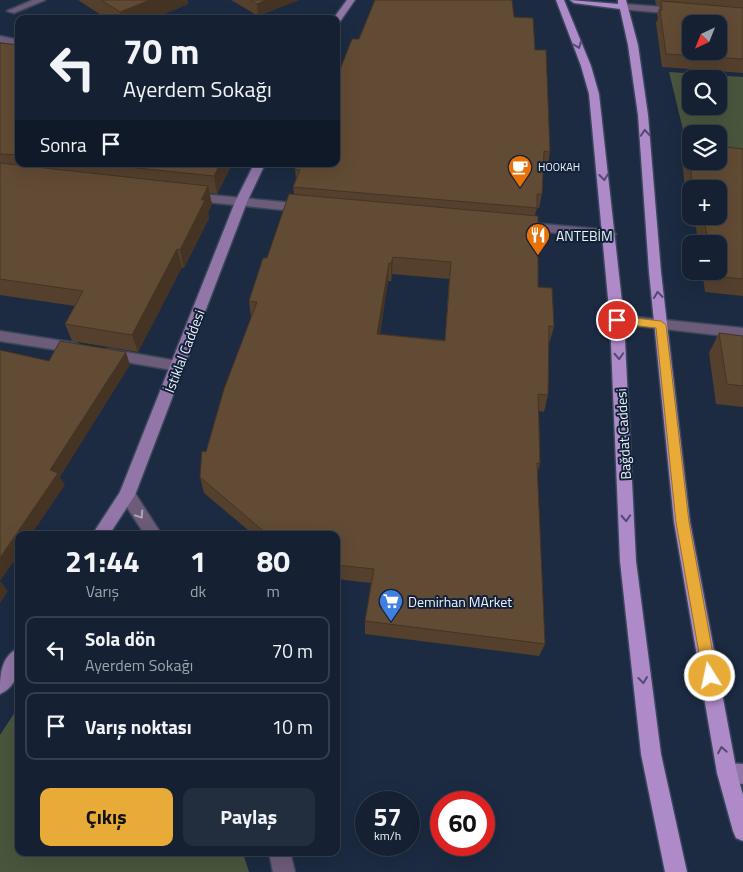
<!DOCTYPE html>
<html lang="tr">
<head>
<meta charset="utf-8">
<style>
	:root { --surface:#152032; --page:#222d3e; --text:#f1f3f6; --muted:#9da3ac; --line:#343e4d; --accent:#e9ab38 }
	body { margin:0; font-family:"Titillium Web",sans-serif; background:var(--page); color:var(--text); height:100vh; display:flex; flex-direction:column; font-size:19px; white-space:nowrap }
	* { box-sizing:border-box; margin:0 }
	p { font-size:16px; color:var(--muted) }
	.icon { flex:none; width:28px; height:28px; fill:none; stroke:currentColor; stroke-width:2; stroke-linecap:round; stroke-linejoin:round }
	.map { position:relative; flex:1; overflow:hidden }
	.drawer { position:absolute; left:15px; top:531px; width:325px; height:325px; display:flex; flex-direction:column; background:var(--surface); border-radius:10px; box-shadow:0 5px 20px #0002,0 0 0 1px var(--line) }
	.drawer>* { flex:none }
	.guide { position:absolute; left:15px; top:15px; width:325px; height:152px; border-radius:10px; box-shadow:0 5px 20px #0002,0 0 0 1px var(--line); background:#152032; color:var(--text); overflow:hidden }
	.needle { width:32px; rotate:223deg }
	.controls { position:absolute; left:682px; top:15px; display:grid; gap:10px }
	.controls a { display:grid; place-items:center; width:45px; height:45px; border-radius:10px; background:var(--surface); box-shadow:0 5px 20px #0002,0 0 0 1px var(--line); font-size:25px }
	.speed { position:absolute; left:355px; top:791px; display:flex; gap:10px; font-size:25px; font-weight:700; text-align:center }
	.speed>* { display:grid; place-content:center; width:65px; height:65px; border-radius:50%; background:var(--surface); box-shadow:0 5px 20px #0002,0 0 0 1px var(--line); line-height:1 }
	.speed small { font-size:12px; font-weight:400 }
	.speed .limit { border:8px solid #d22; background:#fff; color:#111 }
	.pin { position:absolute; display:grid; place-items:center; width:42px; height:42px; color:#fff; margin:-21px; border:2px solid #fff; border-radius:50%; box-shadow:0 1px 5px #0007 }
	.me { position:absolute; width:55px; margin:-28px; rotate:350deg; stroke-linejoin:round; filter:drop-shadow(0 0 4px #0008) }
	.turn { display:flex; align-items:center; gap:18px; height:105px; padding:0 25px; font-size:22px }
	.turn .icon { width:65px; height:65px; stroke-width:2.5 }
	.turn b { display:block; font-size:35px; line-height:42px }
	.then { display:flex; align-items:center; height:48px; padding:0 25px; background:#0003; gap:10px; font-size:19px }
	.eta { display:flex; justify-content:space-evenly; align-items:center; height:85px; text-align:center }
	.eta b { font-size:30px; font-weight:700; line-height:35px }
	.primary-button { display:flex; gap:10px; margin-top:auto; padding:10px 25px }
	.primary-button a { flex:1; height:58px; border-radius:10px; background:var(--accent); color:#111; font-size:20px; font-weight:700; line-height:58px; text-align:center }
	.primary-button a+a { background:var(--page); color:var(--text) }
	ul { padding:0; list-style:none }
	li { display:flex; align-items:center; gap:15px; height:68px; margin:0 10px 8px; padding:0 15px; border:2px solid var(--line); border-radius:10px }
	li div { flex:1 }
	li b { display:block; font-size:19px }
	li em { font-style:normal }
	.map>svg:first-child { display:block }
	.green { fill:#49563d; fill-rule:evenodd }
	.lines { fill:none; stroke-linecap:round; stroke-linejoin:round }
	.lane-casing { stroke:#39475c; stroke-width:3 }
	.street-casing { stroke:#39475c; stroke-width:3 }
	.secondary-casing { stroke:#39475c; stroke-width:3 }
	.primary-casing { stroke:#39475c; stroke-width:3 }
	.lane { fill:#6d5b7a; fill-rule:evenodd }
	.street { fill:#6d5b7a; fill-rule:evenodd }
	.secondary { fill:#9276a7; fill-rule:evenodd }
	.primary { fill:#af8ac9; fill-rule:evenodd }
	.wall { fill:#54402d; fill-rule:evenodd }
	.shaded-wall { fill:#453424 }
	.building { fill:#624b34; stroke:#453424; fill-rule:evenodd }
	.oneway { stroke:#514b72 }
	.oneway2 { stroke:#aca7bb }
	.route { fill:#e9ab38; stroke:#976f24 }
	.labels { text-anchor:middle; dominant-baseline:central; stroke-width:4; stroke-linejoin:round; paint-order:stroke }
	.far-poi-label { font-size:11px; fill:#ecf3fc; stroke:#122138; text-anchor:start }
	.poi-label { font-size:14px; fill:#ecf3fc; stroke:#122138; text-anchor:start }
	.street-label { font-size:14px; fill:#ecf3fc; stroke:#122138 }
</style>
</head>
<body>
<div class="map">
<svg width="743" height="872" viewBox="0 0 743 872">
	<rect width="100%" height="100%" fill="#1c2b42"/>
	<path class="green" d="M669,72L743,77V151L719,149V134H691V147L687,146ZM691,79H719V106H691Z
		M19,706V852L243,853L249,872H0V735Z"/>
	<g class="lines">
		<g class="lane-casing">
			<path id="lane" d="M33,0H45L14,13L7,11Z"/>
		</g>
		<g class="street-casing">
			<path id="street" d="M623,4L677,8L681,11L677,14L620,9L619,7Z
				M0,36L19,40V46L0,42Z
				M190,193L304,204L310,208L304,212L186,200L184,197Z
				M519,222L610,230L616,234L610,238L515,229L513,226Z
				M617,315L743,328V338L612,323L610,320Z
				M0,331L76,343L83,348L76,353L0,341Z
				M108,349L178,361L185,366L178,371L103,358L101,354L103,350Z
				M127,488L133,490L162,535H145L119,495L121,490Z
				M269,852H290L295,872H273Z"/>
		</g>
		<g class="secondary-casing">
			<path id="secondary" d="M347,0H355L339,23L336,24V19H333Z
				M254,164H265L247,202L135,495L109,535H92L120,492L235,202Z
				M19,648C19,666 19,686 0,694C0,677 0,656 19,648Z
				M727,763L743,764V784L720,780L717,773L720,766Z"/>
		</g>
		<g class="primary-casing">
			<path id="primary" d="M556,0H564L591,66L599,94L624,320L636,561L661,754L687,872H665L641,754L620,561L610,320L589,94L581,66Z
				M570,0L618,4V0H626L638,45L648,115L661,272L690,522L737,773L743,795V841L736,838L733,831L717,773L674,522L649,272L638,115L628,45L620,9L574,3Z"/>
		</g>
		<use href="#lane" class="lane"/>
		<use href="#street" class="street"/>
		<use href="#secondary" class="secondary"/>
		<use href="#primary" class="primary"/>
	</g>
	<path class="wall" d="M78,0H187L188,4L152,19H107Z
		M231,0H299L258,16Z
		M655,0H743V73L662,67L656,23L658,18L657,14L660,5H656Z
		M514,17L535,50L550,152L548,165H543L542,194L539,208H537L535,215L538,287L554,327L549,344L548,395L544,412L539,411L540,464L537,474L545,644L539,656L365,634V621L371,583L336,579V535H254L204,493L200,477L206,452L251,317L249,301L294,195L293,187L296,179L295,169L338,75L359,39ZM392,274L449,279L445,340L380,334L388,281H391Z
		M0,43L19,45V164H232L217,194L209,193L212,204L208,213L209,218L184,268L182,267L138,352L72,341L65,324L75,306L0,295Z
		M688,143L743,149V296L705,292L702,271H719V244H698L696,227L689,226L682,160ZM691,189H719V216H691Z
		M719,333L743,336V407L716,404L709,353Z"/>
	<path class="shaded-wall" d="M150,0H187L188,4L152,19H121L120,12Z
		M266,0H299L258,16L257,4Z
		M220,164H232L217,194L214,176Z
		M208,186L212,204L208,213L209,218L184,268L180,250L201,200Z
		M177,249L182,267L138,352L132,335Z
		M393,257L392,274L391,281V264Z
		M389,263L388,281L377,351V334Z
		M126,352L130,365L60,477L65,485L31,535H19V554L0,581L8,591L0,603V558L50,470Z"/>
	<path class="building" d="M101,0H150L120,12Z
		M251,0H266L257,4Z
		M375,0H512L514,17L533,18L535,50H546L550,152L544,151L542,194H537V208L293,187L300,170L295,169L297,164H336V75H338L352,39H359Z
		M661,1L743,8V59L666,54L660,10H662ZM691,24H719V51H691Z
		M0,43L19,45V155L0,154Z
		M688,143L691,144V161H719V146L743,149V279L712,276V271H719V244H708L704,216H719V189H693Z
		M0,163L208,186L201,200H205L180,250L177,249L132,335L65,324L83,291L0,279Z
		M99,164H220L214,176Z
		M289,194L538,216V287L552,288L554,327L549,326L548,395L538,394L540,464L537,463L545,644L365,621L374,569L336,565V535H268L200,477L202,451L206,452L224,389L257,302L249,301L263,258H267ZM393,257L451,262L445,341L377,334L389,263L391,264Z
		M719,333L743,336V386L727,384Z
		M60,341L126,352L50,470L58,473L0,558V350L49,361Z"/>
	<defs><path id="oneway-chevron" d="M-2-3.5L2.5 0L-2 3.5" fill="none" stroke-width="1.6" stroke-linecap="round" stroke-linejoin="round" transform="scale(1.25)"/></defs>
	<g class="oneway">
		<use href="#oneway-chevron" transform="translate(578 45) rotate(69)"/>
		<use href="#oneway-chevron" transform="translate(645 133) rotate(-94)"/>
		<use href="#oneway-chevron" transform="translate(604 177) rotate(83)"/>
		<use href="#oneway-chevron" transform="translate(658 295) rotate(-96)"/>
		<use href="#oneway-chevron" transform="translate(619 356) rotate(87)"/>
		<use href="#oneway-chevron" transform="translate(626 518) rotate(87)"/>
		<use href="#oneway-chevron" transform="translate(643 680) rotate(83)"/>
		<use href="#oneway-chevron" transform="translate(722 750) rotate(-100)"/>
	</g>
	<use class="oneway2" href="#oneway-chevron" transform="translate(140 515) rotate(56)"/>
	<path class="route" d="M617,316L661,321L666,325L689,522L717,676L715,681L710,683L705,681L703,676L676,522L656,328L614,323V317Z"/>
	<defs>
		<g id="cafe-pin" transform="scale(1.25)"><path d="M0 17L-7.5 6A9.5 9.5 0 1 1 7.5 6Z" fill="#e8710a" stroke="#122138"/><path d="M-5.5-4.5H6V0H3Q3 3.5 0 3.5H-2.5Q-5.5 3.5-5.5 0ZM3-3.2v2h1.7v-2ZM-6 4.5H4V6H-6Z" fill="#fff"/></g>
		<g id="restaurant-pin" transform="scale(1.25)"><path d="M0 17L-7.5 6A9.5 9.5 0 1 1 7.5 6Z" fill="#e8710a" stroke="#122138"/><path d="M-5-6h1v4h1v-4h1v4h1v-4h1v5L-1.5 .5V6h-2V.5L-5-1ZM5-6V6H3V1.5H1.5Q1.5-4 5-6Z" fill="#fff"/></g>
		<g id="supermarket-pin" transform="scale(1.25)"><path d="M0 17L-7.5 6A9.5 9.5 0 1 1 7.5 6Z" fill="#3f7fe0" stroke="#122138"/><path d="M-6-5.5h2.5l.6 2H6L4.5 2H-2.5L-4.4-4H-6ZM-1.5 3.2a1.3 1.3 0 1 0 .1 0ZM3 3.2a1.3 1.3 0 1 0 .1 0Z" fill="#fff"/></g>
	</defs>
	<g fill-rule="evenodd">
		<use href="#cafe-pin" x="520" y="167"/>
		<use href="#restaurant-pin" x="538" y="235"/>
		<use href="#supermarket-pin" x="391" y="601"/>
	</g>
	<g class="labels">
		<g class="far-poi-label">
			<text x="538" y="167">HOOKAH</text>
		</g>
		<g class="poi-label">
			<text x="556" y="235">ANTEBİM</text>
			<text x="408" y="601">Demirhan MArket</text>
		</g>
		<g class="street-label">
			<text transform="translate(184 351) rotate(-69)">İstiklal Caddesi</text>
			<text transform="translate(623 434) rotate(-93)">Bağdat Caddesi</text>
		</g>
	</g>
</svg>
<div class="controls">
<a><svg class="needle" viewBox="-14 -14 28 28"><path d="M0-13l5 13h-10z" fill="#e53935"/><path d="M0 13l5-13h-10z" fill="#9da3ac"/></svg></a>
<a><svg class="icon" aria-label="search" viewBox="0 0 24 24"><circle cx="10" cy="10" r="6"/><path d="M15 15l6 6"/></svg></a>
<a><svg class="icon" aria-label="layers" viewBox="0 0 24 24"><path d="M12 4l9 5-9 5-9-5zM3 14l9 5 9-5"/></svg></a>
<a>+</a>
<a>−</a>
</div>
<div class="speed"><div>57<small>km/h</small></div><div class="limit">60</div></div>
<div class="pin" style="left:617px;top:320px;background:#d93025"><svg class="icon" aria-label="arrive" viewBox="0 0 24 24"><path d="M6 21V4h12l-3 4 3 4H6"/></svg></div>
<svg class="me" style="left:710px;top:676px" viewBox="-20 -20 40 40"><circle r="17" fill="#e9ab38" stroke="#fff" stroke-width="3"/><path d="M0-11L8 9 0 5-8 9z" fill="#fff"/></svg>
<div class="guide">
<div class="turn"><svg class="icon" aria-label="left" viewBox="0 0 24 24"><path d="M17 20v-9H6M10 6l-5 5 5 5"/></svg><div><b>70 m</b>Ayerdem Sokağı</div></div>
<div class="then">Sonra<svg class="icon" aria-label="arrive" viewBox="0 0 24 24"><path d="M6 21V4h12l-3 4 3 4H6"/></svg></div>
</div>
<section class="drawer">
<div class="eta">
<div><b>21:44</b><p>Varış</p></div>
<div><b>1</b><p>dk</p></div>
<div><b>80</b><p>m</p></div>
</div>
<ul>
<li><svg class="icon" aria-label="left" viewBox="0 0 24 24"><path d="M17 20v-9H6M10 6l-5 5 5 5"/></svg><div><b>Sola dön</b><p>Ayerdem Sokağı</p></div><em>70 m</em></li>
<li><svg class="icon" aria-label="arrive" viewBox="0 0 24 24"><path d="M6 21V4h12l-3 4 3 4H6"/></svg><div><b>Varış noktası</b></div><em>10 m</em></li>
</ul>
<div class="primary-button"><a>Çıkış</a><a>Paylaş</a></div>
</section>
</div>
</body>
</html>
